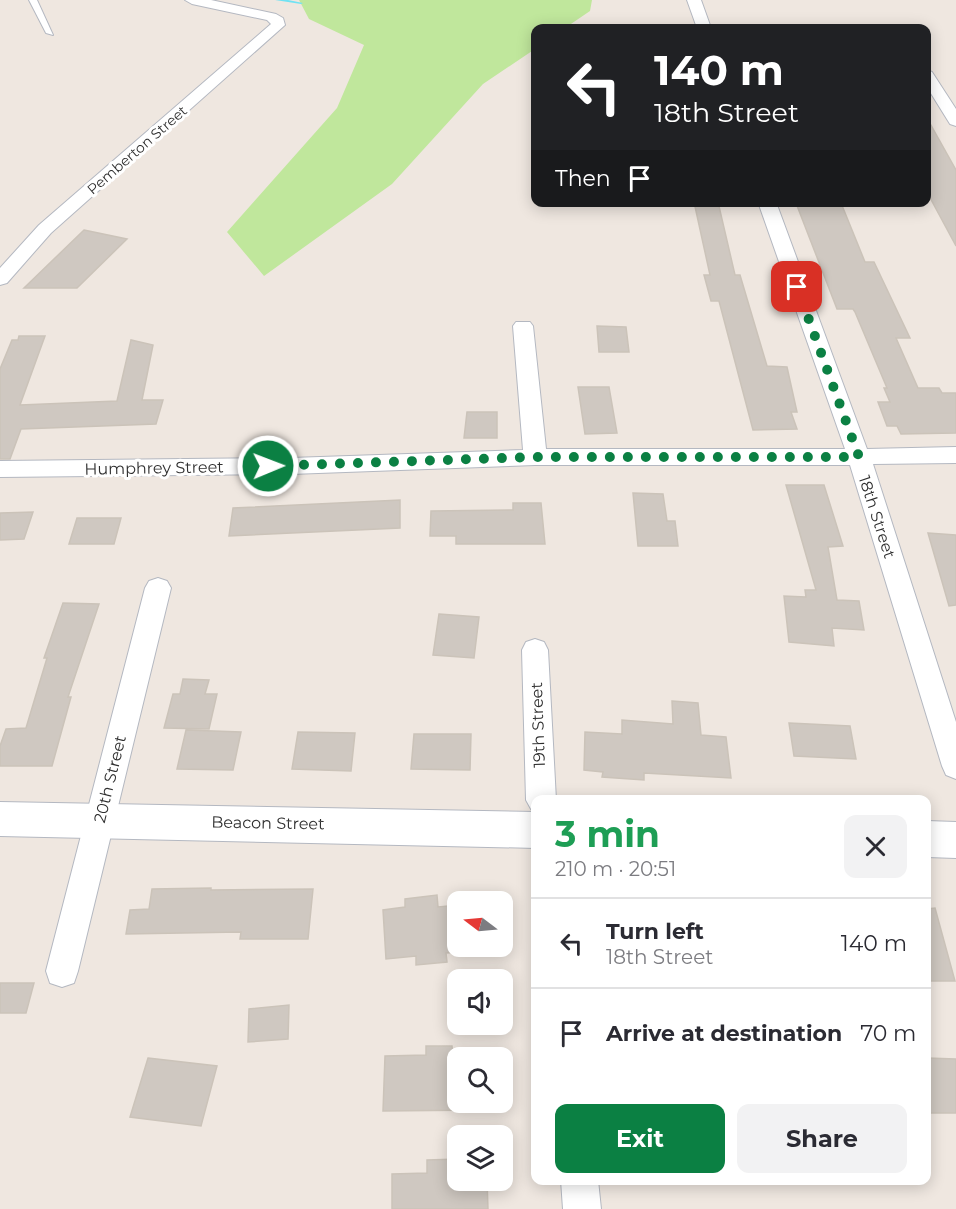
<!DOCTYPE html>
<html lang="en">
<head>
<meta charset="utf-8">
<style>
	:root { --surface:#fff; --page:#f2f2f3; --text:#2b2b33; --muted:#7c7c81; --line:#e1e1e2; --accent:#0b8043 }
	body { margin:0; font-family:Montserrat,sans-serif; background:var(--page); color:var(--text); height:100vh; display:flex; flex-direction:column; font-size:22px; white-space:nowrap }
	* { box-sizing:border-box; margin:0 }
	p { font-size:20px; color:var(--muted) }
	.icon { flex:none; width:33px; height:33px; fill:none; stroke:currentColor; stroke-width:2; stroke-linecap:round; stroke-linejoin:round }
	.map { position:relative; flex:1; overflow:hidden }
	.details { position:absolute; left:531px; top:795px; width:400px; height:390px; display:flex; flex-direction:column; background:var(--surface); border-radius:12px; box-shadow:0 3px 15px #0003 }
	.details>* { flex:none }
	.top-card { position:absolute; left:531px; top:24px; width:400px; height:183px; border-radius:12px; box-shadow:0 3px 15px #0003; background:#202124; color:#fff; overflow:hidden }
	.needle { width:39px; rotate:286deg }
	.tools { position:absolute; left:447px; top:891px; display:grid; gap:12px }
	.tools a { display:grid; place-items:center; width:66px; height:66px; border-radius:12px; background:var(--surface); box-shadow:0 3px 15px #0003; font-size:30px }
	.pin { position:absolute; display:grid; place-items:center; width:51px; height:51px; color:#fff; margin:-26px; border-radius:12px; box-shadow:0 3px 9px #0006 }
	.me { position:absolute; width:66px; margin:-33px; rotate:89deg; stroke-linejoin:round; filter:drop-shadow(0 0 4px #0008) }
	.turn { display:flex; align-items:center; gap:21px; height:126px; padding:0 24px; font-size:27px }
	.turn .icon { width:78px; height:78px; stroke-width:2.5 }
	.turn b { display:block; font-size:42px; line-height:51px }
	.then { display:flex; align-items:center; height:57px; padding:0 24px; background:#0003; gap:12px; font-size:22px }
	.round { display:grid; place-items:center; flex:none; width:63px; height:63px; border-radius:12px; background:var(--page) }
	.head { display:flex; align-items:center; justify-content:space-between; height:102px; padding:0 24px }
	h1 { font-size:36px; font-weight:700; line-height:45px; color:#1e9e55 }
	.primary-button { display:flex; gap:12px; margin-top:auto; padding:12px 24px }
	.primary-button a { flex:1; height:69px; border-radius:12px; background:var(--accent); color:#fff; font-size:24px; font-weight:700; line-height:69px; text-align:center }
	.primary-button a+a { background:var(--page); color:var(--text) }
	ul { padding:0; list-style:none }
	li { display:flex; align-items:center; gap:18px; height:90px; padding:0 24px; border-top:2px solid var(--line) }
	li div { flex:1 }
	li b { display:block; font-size:22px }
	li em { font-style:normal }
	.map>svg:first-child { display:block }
	.green { fill:#c0e79c }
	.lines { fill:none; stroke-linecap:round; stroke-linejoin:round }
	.stream { fill:#71e2f3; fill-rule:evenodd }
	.building { fill:#cfc8c1; stroke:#cbc3b9; stroke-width:1.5 }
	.lane-casing { stroke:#b4b8c1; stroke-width:2 }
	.street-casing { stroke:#b4b8c1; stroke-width:2 }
	.secondary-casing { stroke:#b4b8c1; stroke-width:2 }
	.lane { fill:#fff; fill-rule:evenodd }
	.street { fill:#fff; fill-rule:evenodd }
	.secondary { fill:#fff; fill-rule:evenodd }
	.route { stroke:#0b8043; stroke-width:10; stroke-dasharray:0 18 }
	.labels { text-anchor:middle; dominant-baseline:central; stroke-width:6; stroke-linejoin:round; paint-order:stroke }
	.far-street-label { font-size:14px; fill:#2e2e2e; stroke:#fff }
	.street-label { font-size:16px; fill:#2e2e2e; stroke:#fff }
</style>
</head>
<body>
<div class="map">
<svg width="956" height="1209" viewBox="0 0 956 1209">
	<rect width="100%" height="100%" fill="#efe7e0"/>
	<path class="green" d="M299,0H592L590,11L565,28H536L535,49L483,84L392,184L264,276L227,232L337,108L364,45L309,19Z"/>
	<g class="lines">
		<path class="stream" d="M275,0H288L303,3L301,4Z"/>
	</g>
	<path class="building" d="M927,118L956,170V246L927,192Z
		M694,202H718L735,275H740L767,366L787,367L797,412H791L797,429L753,430L719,301H711L704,275H710Z
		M796,203H841L865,262H874L910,338H896L918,388H939L942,393H956V433L901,434L897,426H887L878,402H890L884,388H887L855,312L853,309H837Z
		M84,230L127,239L77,288H24Z
		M597,326L626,327L629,352H599Z
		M19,336H45L20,405L117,401L131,340L153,345L142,400H163L156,424L21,429L10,459H0V369L12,340H18Z
		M578,387H609L617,433L585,434Z
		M467,412H497V438H464Z
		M786,485H824L843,546L828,547L837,600L859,601L864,630L832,628L834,646L789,642L784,596L806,597L805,590H816Z
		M633,493L663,494L667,521H675L678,546H638Z
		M400,500V528L229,536L233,508Z
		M513,503H541L545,544H456V536H430L431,511L513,510Z
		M33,512L24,539L0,540V513Z
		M77,518H121L114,544H69Z
		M928,533L956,535V605L949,606Z
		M63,603L99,604L68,697H71L52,766H0V746L6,729L26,728L47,658H44Z
		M439,614L479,617L474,658L433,655Z
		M183,679L209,680L205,694H217L209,729L164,728L173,694H180Z
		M672,701L698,703L701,735L726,737L731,778L644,773V780L602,777L603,772L584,770L585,732L622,734V720L673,724Z
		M789,723L850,726L856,759L794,756Z
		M186,730L241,732L233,770L177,769Z
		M298,732L355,733L351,771L292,769Z
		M414,734H471L470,770L411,769Z
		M211,888V890L313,889L308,939H240L241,932L126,934L130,910L149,909L152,889Z
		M437,895L438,907L458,905V952L446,953L447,962L416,965V956L386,959L383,910L405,907V899Z
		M935,908L955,981H927V909Z
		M0,983H34L26,1013H0Z
		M289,1005L288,1039L248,1042L249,1009Z
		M426,1046H452L453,1056H482L458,1058V1102H482V1110L383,1111L385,1056L426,1055Z
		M148,1058L217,1066L201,1126L130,1117Z
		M927,1058L956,1059V1113H927Z
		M458,1159V1180H487L488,1209H392V1174L427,1173V1160Z"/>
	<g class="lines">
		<g class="lane-casing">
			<path id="lane" d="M29,0H37L53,35L46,33Z"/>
		</g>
		<g class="street-casing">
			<path id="street" d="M185,0H211L276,14L283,18L285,25L51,233L7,283L0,285V268L39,225L271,24L267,20L192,4Z
				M687,0H701L711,28H697Z
				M927,70L932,72L956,109V126L950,124L927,87Z
				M758,202H776L867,449L956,447V463L873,464L956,722V779L946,775L942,766L850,465H535L291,474L0,477V461L291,458L523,450L513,326L516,322H530L533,326L546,449H845Z
				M158,578L167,581L171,588L78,971L74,983L62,987L50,983L46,971L145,588L149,581Z
				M535,639L544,642L548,650L556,800H536V811L531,809L526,800L522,650L526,642Z
				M561,1180H598L601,1209H563Z"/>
		</g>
		<g class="secondary-casing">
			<path id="secondary" d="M0,802L536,812V848L0,836Z
				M927,821L956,822V858L927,857Z"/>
		</g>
		<use href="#lane" class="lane"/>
		<use href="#street" class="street"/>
		<use href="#secondary" class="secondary"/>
	</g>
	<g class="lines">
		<path class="route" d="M268,466L535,457H859L797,287"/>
	</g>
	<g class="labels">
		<g class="far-street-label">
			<text transform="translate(137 150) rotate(-41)">Pemberton Street</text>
		</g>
		<g class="street-label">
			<text transform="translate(154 468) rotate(-1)">Humphrey Street</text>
			<text transform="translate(877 517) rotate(72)">18th Street</text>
			<text transform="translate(538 725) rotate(-92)">19th Street</text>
			<text transform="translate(110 779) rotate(-76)">20th Street</text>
			<text transform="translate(268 823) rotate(1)">Beacon Street</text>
		</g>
	</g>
</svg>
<div class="tools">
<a><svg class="needle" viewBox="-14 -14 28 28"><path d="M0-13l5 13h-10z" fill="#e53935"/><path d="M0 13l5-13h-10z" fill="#7c7c81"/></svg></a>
<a><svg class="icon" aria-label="sound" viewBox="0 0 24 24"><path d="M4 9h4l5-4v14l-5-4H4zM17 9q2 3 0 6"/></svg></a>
<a><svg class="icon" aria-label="search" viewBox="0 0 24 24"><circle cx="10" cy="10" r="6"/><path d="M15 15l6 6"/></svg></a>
<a><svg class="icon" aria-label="layers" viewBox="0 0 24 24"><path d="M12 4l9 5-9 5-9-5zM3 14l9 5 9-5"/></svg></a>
</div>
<div class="pin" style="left:797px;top:287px;background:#d93025"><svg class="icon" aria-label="arrive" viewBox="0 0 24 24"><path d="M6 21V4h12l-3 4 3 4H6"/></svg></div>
<svg class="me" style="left:268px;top:466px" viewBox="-20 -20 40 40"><circle r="17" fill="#0b8043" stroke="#fff" stroke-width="3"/><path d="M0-11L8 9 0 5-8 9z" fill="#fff"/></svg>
<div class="top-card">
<div class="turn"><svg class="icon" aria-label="left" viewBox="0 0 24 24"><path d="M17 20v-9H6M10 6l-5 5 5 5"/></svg><div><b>140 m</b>18th Street</div></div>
<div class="then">Then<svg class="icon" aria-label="arrive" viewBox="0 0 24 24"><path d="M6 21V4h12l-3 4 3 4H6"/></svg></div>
</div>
<section class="details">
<div class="head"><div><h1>3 min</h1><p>210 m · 20:51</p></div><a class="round"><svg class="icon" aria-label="close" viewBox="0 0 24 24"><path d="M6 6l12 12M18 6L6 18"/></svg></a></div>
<ul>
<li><svg class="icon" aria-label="left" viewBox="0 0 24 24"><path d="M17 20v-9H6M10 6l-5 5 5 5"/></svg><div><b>Turn left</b><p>18th Street</p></div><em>140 m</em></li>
<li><svg class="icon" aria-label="arrive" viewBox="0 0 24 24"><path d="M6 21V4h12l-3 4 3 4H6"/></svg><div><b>Arrive at destination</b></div><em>70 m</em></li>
</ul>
<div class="primary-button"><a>Exit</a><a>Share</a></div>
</section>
</div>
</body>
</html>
